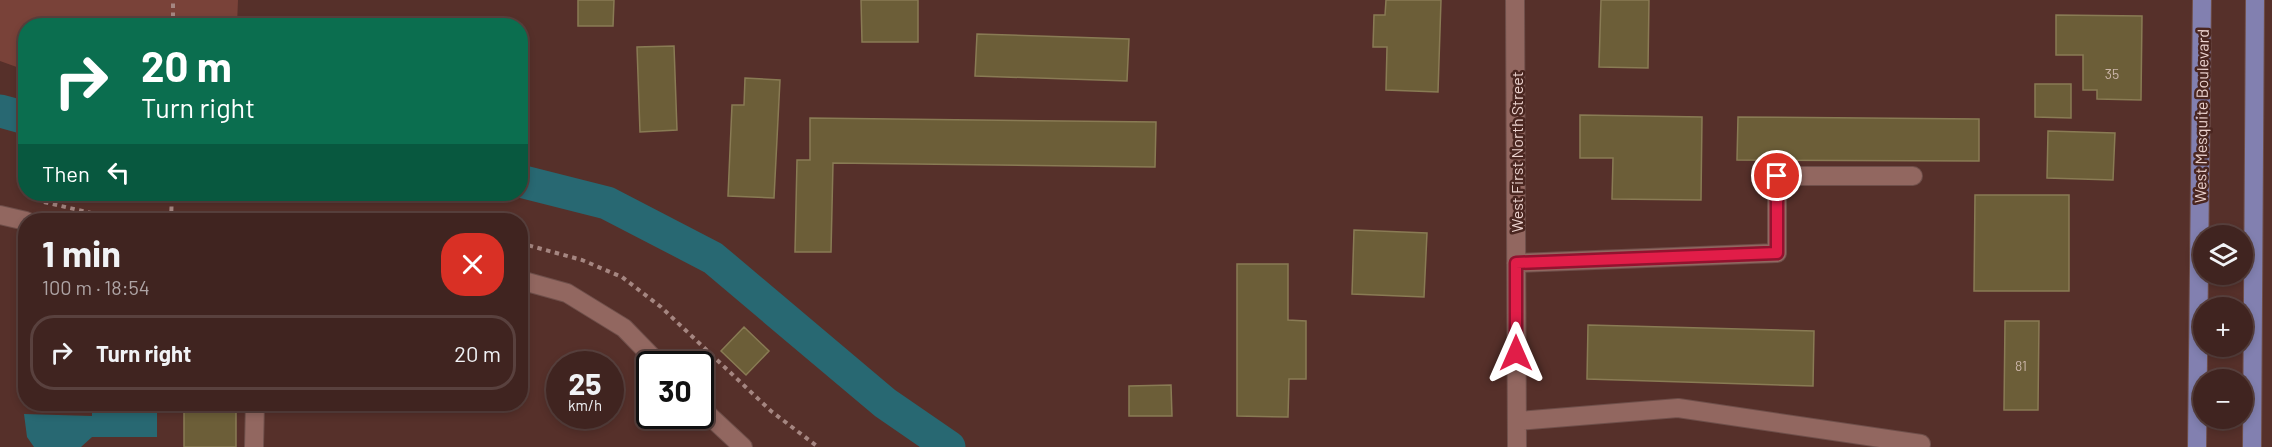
<!DOCTYPE html>
<html lang="en">
<head>
<meta charset="utf-8">
<style>
	:root { --surface:#402420; --page:#4b302d; --text:#f1f3f6; --muted:#aea4a5; --line:#59413e }
	body { margin:0; font-family:Barlow,sans-serif; background:var(--page); color:var(--text); height:100vh; display:flex; flex-direction:column; font-size:22px; white-space:nowrap }
	* { box-sizing:border-box; margin:0 }
	p { font-size:20px; color:var(--muted) }
	.icon { flex:none; width:33px; height:33px; fill:none; stroke:currentColor; stroke-width:2; stroke-linecap:round; stroke-linejoin:round }
	.map { position:relative; flex:1; overflow:hidden }
	.details { position:absolute; left:18px; top:213px; width:510px; height:198px; display:flex; flex-direction:column; background:var(--surface); border-radius:24px; box-shadow:0 3px 9px #0003,0 0 0 2px var(--line) }
	.details>* { flex:none }
	.top-card { position:absolute; left:18px; top:18px; width:510px; height:183px; border-radius:24px; box-shadow:0 3px 9px #0003,0 0 0 2px var(--line); background:#0b6e4f; color:#fff; overflow:hidden }
	.controls { position:absolute; left:2193px; top:225px; display:grid; gap:12px }
	.controls a { display:grid; place-items:center; width:60px; height:60px; border-radius:50%; background:var(--surface); box-shadow:0 3px 9px #0003,0 0 0 2px var(--line); font-size:30px }
	.speed { position:absolute; left:546px; top:351px; display:flex; gap:12px; font-size:30px; font-weight:700; text-align:center }
	.speed>* { display:grid; place-content:center; width:78px; height:78px; border-radius:50%; background:var(--surface); box-shadow:0 3px 9px #0003,0 0 0 2px var(--line); line-height:1 }
	.speed small { font-size:15px; font-weight:400 }
	.speed .limit { border:3px solid #111; border-radius:9px; background:#fff; color:#111 }
	.pin { position:absolute; display:grid; place-items:center; width:51px; height:51px; color:#fff; margin:-26px; border:3px solid #fff; border-radius:50%; box-shadow:0 2px 6px #0007 }
	.me { position:absolute; width:66px; margin:-33px; rotate:0deg; stroke-linejoin:round; filter:drop-shadow(0 0 4px #0008) }
	.turn { display:flex; align-items:center; gap:21px; height:126px; padding:0 24px; font-size:27px }
	.turn .icon { width:78px; height:78px; stroke-width:2.5 }
	.turn b { display:block; font-size:42px; line-height:51px }
	.then { display:flex; align-items:center; height:57px; padding:0 24px; background:#0003; gap:12px; font-size:22px }
	.round { display:grid; place-items:center; flex:none; width:63px; height:63px; border-radius:24px; background:var(--page) }
	.head { display:flex; align-items:center; justify-content:space-between; height:102px; padding:0 24px }
	h1 { font-size:36px; font-weight:700; line-height:45px }
	ul { padding:0; list-style:none }
	li { display:flex; align-items:center; gap:18px; height:75px; margin:0 12px 9px; padding:0 12px; border:3px solid var(--line); border-radius:24px }
	li div { flex:1 }
	li b { display:block; font-size:22px }
	li em { font-style:normal }
	.map>svg:first-child { display:block }
	.green { fill:#794239 }
	.water { fill:#286872 }
	.lines { fill:none; stroke-linecap:round; stroke-linejoin:round }
	.canal { stroke:#286872; stroke-width:33 }
	.building { fill:#6c5e38; stroke:#897b54; stroke-width:1.5 }
	.minor-casing { stroke:#6f4f4a; stroke-width:20 }
	.major-casing { stroke:#6f4f4a; stroke-width:20 }
	.path { stroke:#a58681; stroke-width:4; stroke-dasharray:4.5 4.5; stroke-linecap:butt }
	.minor { stroke:#926760; stroke-width:18 }
	.major { stroke:#8280b0; stroke-width:18 }
	.route-casing { stroke:#92132f; stroke-width:15 }
	.route { stroke:#e11d48; stroke-width:10 }
	.labels { text-anchor:middle; dominant-baseline:central; stroke-width:5; stroke-linejoin:round; paint-order:stroke }
	.number-label { font-size:14px; fill:#cbb5a8 }
	.street-label { font-size:16px; fill:#ebd2ce; stroke:#4a2620 }
</style>
</head>
<body>
<div class="map">
<svg width="2272" height="447" viewBox="0 0 2272 447">
	<rect width="100%" height="100%" fill="#56302a"/>
	<path class="green" d="M0,0H238L237,25L26,26L25,70L0,61Z"/>
	<path class="water" d="M92,404H157V437H92L81,447H34L27,437L24,414L92,416Z"/>
	<g class="lines">
		<path class="canal" d="M0,111L26,118
			M520,181L607,203L713,258L885,403L949,447"/>
	</g>
	<path class="building" d="M578,0H614L613,26H578Z
		M861,0H918V42H862Z
		M1386,0H1441L1438,92L1386,90L1387,47H1373L1374,15H1385Z
		M1601,0H1649L1648,68L1599,67Z
		M2056,15L2142,16L2141,100L2097,99V90H2083V55H2056Z
		M977,34L1129,39L1127,81L975,76Z
		M674,46L677,130L640,132L637,47Z
		M745,78L780,80L774,198L728,196L732,105H744Z
		M2035,84H2071V118L2035,117Z
		M1580,115L1702,117L1701,200L1612,199L1613,158H1580Z
		M1738,117L1979,119V161L1737,160Z
		M810,118L1156,122L1155,167L833,163L831,252H795L797,160H810Z
		M2048,131L2115,133L2113,180L2047,178Z
		M59,194H95L93,202Z
		M1975,195H2069V291H1974Z
		M1354,230L1427,233L1424,297L1352,294Z
		M1237,264H1288V320L1306,321V379H1289L1288,417L1237,416Z
		M2005,321H2039L2038,410H2004Z
		M1588,325L1814,331L1813,386L1587,379Z
		M744,327L769,351L746,375L721,351Z
		M1171,385L1172,416H1129V386Z
		M184,404H236V447H184Z"/>
	<g class="lines">
		<g class="minor-casing">
			<path id="minor" d="M1515,0L1517,447
				M0,215L26,221
				M1516,263L1777,253V176H1913
				M520,280L567,293L624,328L659,364
				M700,407L743,447
				M1517,421L1678,408L1921,444
				M254,447L255,404"/>
		</g>
		<g class="major-casing">
			<path id="major" d="M2197,447L2202,0
				M2252,447L2255,0"/>
		</g>
		<path class="path" d="M173,26V0
			M44,202L121,220
			M171,220L172,194
			M520,243L582,260L622,277L661,307L771,411L818,447"/>
		<use href="#minor" class="minor"/>
		<use href="#major" class="major"/>
	</g>
	<g class="lines">
		<g class="route-casing">
			<path id="route" d="M1516,353V263L1777,253V176"/>
		</g>
		<use href="#route" class="route"/>
	</g>
	<g class="labels">
		<g class="number-label">
			<text x="2112" y="73">35</text>
			<text x="2021" y="365">81</text>
		</g>
		<g class="street-label">
			<text transform="translate(2201 116) rotate(-89)">West Mesquite Boulevard</text>
			<text transform="translate(1516 152) rotate(-90)">West First North Street</text>
		</g>
	</g>
</svg>
<div class="controls">
<a><svg class="icon" aria-label="layers" viewBox="0 0 24 24"><path d="M12 4l9 5-9 5-9-5zM3 14l9 5 9-5"/></svg></a>
<a>+</a>
<a>−</a>
</div>
<div class="speed"><div>25<small>km/h</small></div><div class="limit">30</div></div>
<div class="pin" style="left:1777px;top:176px;background:#d93025"><svg class="icon" aria-label="arrive" viewBox="0 0 24 24"><path d="M6 21V4h12l-3 4 3 4H6"/></svg></div>
<svg class="me" style="left:1516px;top:353px" viewBox="-20 -20 40 40"><path d="M0-17L14 15 0 8-14 15z" fill="#e11d48" stroke="#fff" stroke-width="4"/></svg>
<div class="top-card">
<div class="turn"><svg class="icon" aria-label="right" viewBox="0 0 24 24"><path d="M7 20v-9h11M14 6l5 5-5 5"/></svg><div><b>20 m</b>Turn right</div></div>
<div class="then">Then<svg class="icon" aria-label="left" viewBox="0 0 24 24"><path d="M17 20v-9H6M10 6l-5 5 5 5"/></svg></div>
</div>
<section class="details">
<div class="head"><div><h1>1 min</h1><p>100 m · 18:54</p></div><a class="round" style="background:#d93025;color:#fff"><svg class="icon" aria-label="close" viewBox="0 0 24 24"><path d="M6 6l12 12M18 6L6 18"/></svg></a></div>
<ul>
<li><svg class="icon" aria-label="right" viewBox="0 0 24 24"><path d="M7 20v-9h11M14 6l5 5-5 5"/></svg><div><b>Turn right</b></div><em>20 m</em></li>
</ul>
</section>
</div>
</body>
</html>
